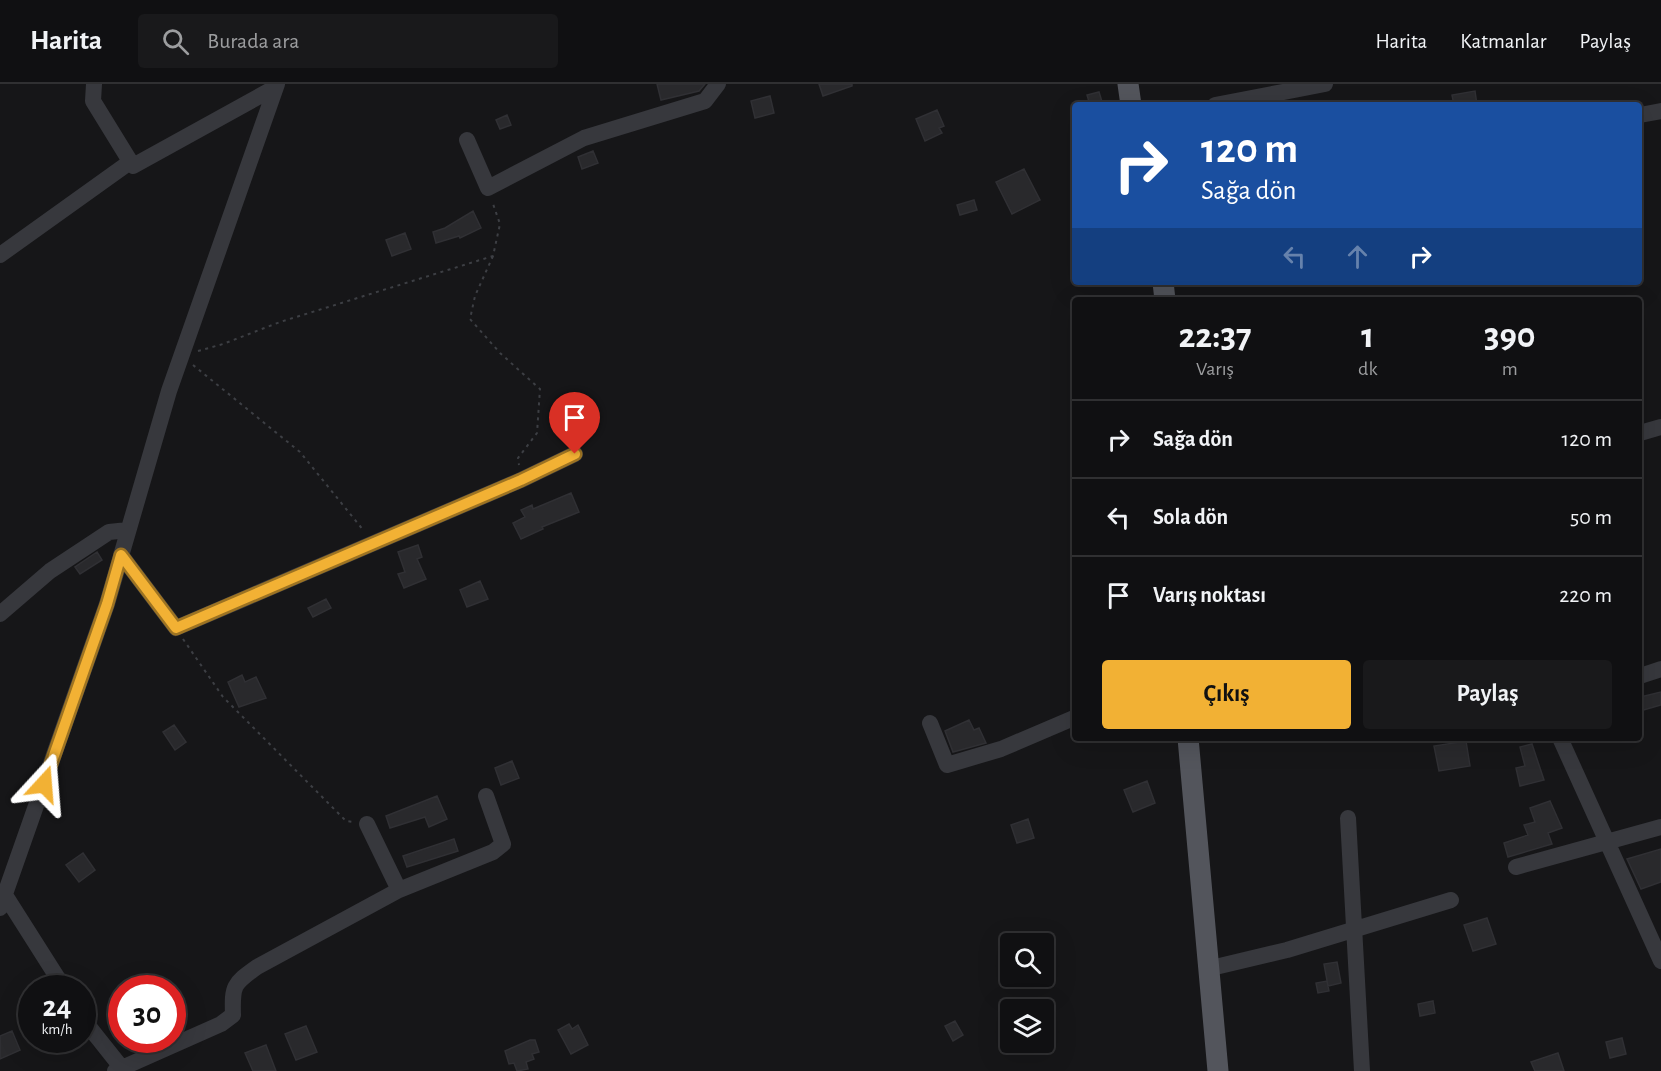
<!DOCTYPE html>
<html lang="tr">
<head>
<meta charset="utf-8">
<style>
	:root { --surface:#101012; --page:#19191b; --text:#f1f3f6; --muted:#9c9d9f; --line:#303032; --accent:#f2b134 }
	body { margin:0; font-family:"Alegreya Sans",sans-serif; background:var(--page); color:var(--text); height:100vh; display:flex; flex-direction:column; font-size:22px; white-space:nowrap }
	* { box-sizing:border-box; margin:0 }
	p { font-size:20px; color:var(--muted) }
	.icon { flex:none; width:33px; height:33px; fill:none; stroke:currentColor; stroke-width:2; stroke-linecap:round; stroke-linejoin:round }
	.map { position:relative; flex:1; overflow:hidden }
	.side { position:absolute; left:1072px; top:213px; width:570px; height:444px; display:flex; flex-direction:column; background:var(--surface); border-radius:6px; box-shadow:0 6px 24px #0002,0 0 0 2px var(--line) }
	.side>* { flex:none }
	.banner { position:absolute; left:1072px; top:18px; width:570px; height:183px; border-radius:6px; box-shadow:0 6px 24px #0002,0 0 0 2px var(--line); background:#1a4fa0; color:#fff; overflow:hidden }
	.fabs { position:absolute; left:1000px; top:849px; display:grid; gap:12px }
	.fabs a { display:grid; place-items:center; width:54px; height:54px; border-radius:6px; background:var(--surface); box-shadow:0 6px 24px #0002,0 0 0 2px var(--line); font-size:30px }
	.speed { position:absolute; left:18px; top:891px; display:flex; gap:12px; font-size:30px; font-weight:700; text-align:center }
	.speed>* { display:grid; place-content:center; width:78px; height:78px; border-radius:50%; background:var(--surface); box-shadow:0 6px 24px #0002,0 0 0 2px var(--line); line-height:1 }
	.speed small { font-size:15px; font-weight:400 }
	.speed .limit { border:9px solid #d22; background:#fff; color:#111 }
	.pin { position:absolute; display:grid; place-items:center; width:51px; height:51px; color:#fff; margin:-62px -26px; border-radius:50% 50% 50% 0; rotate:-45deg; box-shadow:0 0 6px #0007 }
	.pin .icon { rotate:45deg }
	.me { position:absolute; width:66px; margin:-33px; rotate:19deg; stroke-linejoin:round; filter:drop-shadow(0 0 4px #0008) }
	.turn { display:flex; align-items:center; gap:21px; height:126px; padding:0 30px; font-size:27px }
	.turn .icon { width:78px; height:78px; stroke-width:2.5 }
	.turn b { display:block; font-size:42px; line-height:51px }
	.lanes { display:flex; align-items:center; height:57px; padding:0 30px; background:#0003; justify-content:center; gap:30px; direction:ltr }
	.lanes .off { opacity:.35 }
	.eta { display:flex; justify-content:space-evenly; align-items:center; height:102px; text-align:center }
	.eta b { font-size:36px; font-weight:600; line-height:42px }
	.cta { display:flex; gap:12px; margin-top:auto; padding:12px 30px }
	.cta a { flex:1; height:69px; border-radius:6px; background:var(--accent); color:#111; font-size:24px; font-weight:600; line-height:69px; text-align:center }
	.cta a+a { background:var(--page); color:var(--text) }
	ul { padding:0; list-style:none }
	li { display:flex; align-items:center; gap:18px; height:78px; padding:0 30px; border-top:2px solid var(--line) }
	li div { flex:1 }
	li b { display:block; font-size:22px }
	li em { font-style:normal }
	header { display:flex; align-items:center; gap:36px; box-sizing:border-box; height:84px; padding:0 30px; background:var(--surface); border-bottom:2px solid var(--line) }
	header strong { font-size:28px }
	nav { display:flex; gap:33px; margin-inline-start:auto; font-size:21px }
	.search { width:420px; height:54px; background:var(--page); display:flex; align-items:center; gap:15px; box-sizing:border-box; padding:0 21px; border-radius:6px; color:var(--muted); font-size:22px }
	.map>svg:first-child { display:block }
	.building { fill:#29292c; stroke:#303034; stroke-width:1.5 }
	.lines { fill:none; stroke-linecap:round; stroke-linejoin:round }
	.path { stroke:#3d3f44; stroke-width:2; stroke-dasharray:3 4.5; stroke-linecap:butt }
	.minor { stroke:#37383d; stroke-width:16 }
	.major { stroke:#53555c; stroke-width:21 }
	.route-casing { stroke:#9d7322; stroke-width:15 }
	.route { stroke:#f2b134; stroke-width:10 }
</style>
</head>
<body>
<header>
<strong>Harita</strong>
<div class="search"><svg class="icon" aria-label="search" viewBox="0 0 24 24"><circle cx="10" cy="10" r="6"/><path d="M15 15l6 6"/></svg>Burada ara</div>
<nav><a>Harita</a><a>Katmanlar</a><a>Paylaş</a></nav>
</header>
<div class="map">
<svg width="1661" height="987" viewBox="0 0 1661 987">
	<rect width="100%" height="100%" fill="#161618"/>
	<path class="building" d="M657,0H705L699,7L661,16Z
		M819,0H852V2L823,12Z
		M1475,7L1477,21H1454L1452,11Z
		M1099,8L1103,21H1090L1087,11Z
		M770,12L774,29L755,34L751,17Z
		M937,26L944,42L939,44L942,49L925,57L916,35Z
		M507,31L511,41L500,45L496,36Z
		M593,67L598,79L582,85L578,73Z
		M1024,85L1040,116L1012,130L996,98Z
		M974,116L977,126L960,131L957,121Z
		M473,127L481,144L460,154L459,152L436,159L433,148L445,144Z
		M405,149L411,165L392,172L386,156Z
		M571,409L579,428L542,443L543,445L521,455L513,439L525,433L521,426L532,421L533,425Z
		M418,461L422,473L417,475L426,495L404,504L398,490L405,488L398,468Z
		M97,468L102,476L80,490L75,483Z
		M480,497L488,515L467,523L460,506Z
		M326,515L331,524L313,533L308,524Z
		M242,591L245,598L256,593L266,614L239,623L228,598Z
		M1661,608V621L1640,627V613Z
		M969,636L974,646L979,644L986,659L953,668L945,647Z
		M174,641L186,658L175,666L163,648Z
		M1466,657L1470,682L1439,687L1434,662Z
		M1532,660L1544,696L1520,702L1516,684L1525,682L1520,663Z
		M512,677L519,694L501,701L495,684Z
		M1147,697L1155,719L1133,728L1124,706Z
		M437,712L447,735L429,743L425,733L390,744L386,732Z
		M1550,717L1562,744L1548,749L1552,760L1508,773L1504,759L1528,751L1524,741L1535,738L1530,724Z
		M1028,735L1034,754L1017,759L1011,741Z
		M454,755L458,767L407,783L403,772Z
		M1661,765V798L1641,805L1627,775Z
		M83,769L95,786L79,798L66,781Z
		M1487,834L1496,860L1473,867L1464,841Z
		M1337,878L1341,899L1328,902L1324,880Z
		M1327,897L1329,907L1318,909L1316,899Z
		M1433,917L1435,929L1420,932L1418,920Z
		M955,937L963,951L953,957L945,942Z
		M569,940L572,945L578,941L588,961L571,970L558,946Z
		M306,942L317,968L296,976L285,950Z
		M12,947L20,966L0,975V952Z
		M1622,954L1626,970L1610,974L1606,958Z
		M530,956H535L539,968L532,970L534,975L526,978L528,985L517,987L514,979L509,980L505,967Z
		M266,961L276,987H253L245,969Z
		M1558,969L1564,987H1535L1531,978Z"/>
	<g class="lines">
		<path class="path" d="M493,172L475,212L470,235L500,269L540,305L537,349L518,374L519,381
			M198,267L223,260L280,238L493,172L500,140L492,117
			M193,281L300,368L364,447
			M183,555L223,613L346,737L354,738"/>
		<path class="minor" d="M94,0L93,17L133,82L276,3
			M1215,21L1325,0
			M1640,31L1661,27
			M467,56L488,104L584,54L705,17L718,0
			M0,171L130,78
			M1640,349L1661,343
			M121,471L176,544L521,396L575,370
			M0,530L50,487L109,448L128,446
			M1640,592L1661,585
			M930,639L947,681L1001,665L1076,633
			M1560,654L1661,877
			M1348,734L1362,987
			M367,740L399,806
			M1516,783L1661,743
			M5,811L64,904
			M0,824L107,520L169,307L277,0
			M1207,885L1287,866L1451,816
			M82,934L121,983
			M115,987L221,940L233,931C232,902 233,900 257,883L399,806L493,768L503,760L486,712"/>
		<path class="major" d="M1128,0L1131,21
			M1163,198L1165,216
			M1188,654L1218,987"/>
	</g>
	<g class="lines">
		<g class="route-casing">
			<path id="route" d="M44,700L107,520L121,471L176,544L521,396L575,370"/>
		</g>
		<use href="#route" class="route"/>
	</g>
</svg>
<div class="fabs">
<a><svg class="icon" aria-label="search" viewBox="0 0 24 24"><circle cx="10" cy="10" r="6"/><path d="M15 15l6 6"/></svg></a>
<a><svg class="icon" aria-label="layers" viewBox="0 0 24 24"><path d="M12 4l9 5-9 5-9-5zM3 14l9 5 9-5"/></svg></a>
</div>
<div class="speed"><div>24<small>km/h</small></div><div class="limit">30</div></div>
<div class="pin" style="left:575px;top:370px;background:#d93025"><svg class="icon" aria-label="arrive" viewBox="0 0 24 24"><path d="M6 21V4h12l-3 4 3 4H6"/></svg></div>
<svg class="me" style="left:44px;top:700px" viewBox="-20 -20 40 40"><path d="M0-17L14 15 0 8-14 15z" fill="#f2b134" stroke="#fff" stroke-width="4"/></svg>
<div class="banner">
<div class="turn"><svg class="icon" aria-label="right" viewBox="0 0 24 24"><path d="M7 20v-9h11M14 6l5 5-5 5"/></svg><div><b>120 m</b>Sağa dön</div></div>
<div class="lanes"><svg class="icon off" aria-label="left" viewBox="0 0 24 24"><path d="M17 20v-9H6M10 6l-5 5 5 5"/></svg><svg class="icon off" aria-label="ahead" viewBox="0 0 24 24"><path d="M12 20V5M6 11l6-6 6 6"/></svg><svg class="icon" aria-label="right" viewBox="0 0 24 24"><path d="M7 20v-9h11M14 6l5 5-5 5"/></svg></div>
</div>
<section class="side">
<div class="eta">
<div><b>22:37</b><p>Varış</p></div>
<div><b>1</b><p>dk</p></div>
<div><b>390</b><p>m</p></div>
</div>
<ul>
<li><svg class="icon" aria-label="right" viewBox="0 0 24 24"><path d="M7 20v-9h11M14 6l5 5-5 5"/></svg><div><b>Sağa dön</b></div><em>120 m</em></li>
<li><svg class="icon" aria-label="left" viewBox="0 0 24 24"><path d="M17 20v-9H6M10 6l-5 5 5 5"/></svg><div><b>Sola dön</b></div><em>50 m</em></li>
<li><svg class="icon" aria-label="arrive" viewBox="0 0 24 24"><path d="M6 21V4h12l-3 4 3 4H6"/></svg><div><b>Varış noktası</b></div><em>220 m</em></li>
</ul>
<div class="cta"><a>Çıkış</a><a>Paylaş</a></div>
</section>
</div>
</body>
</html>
